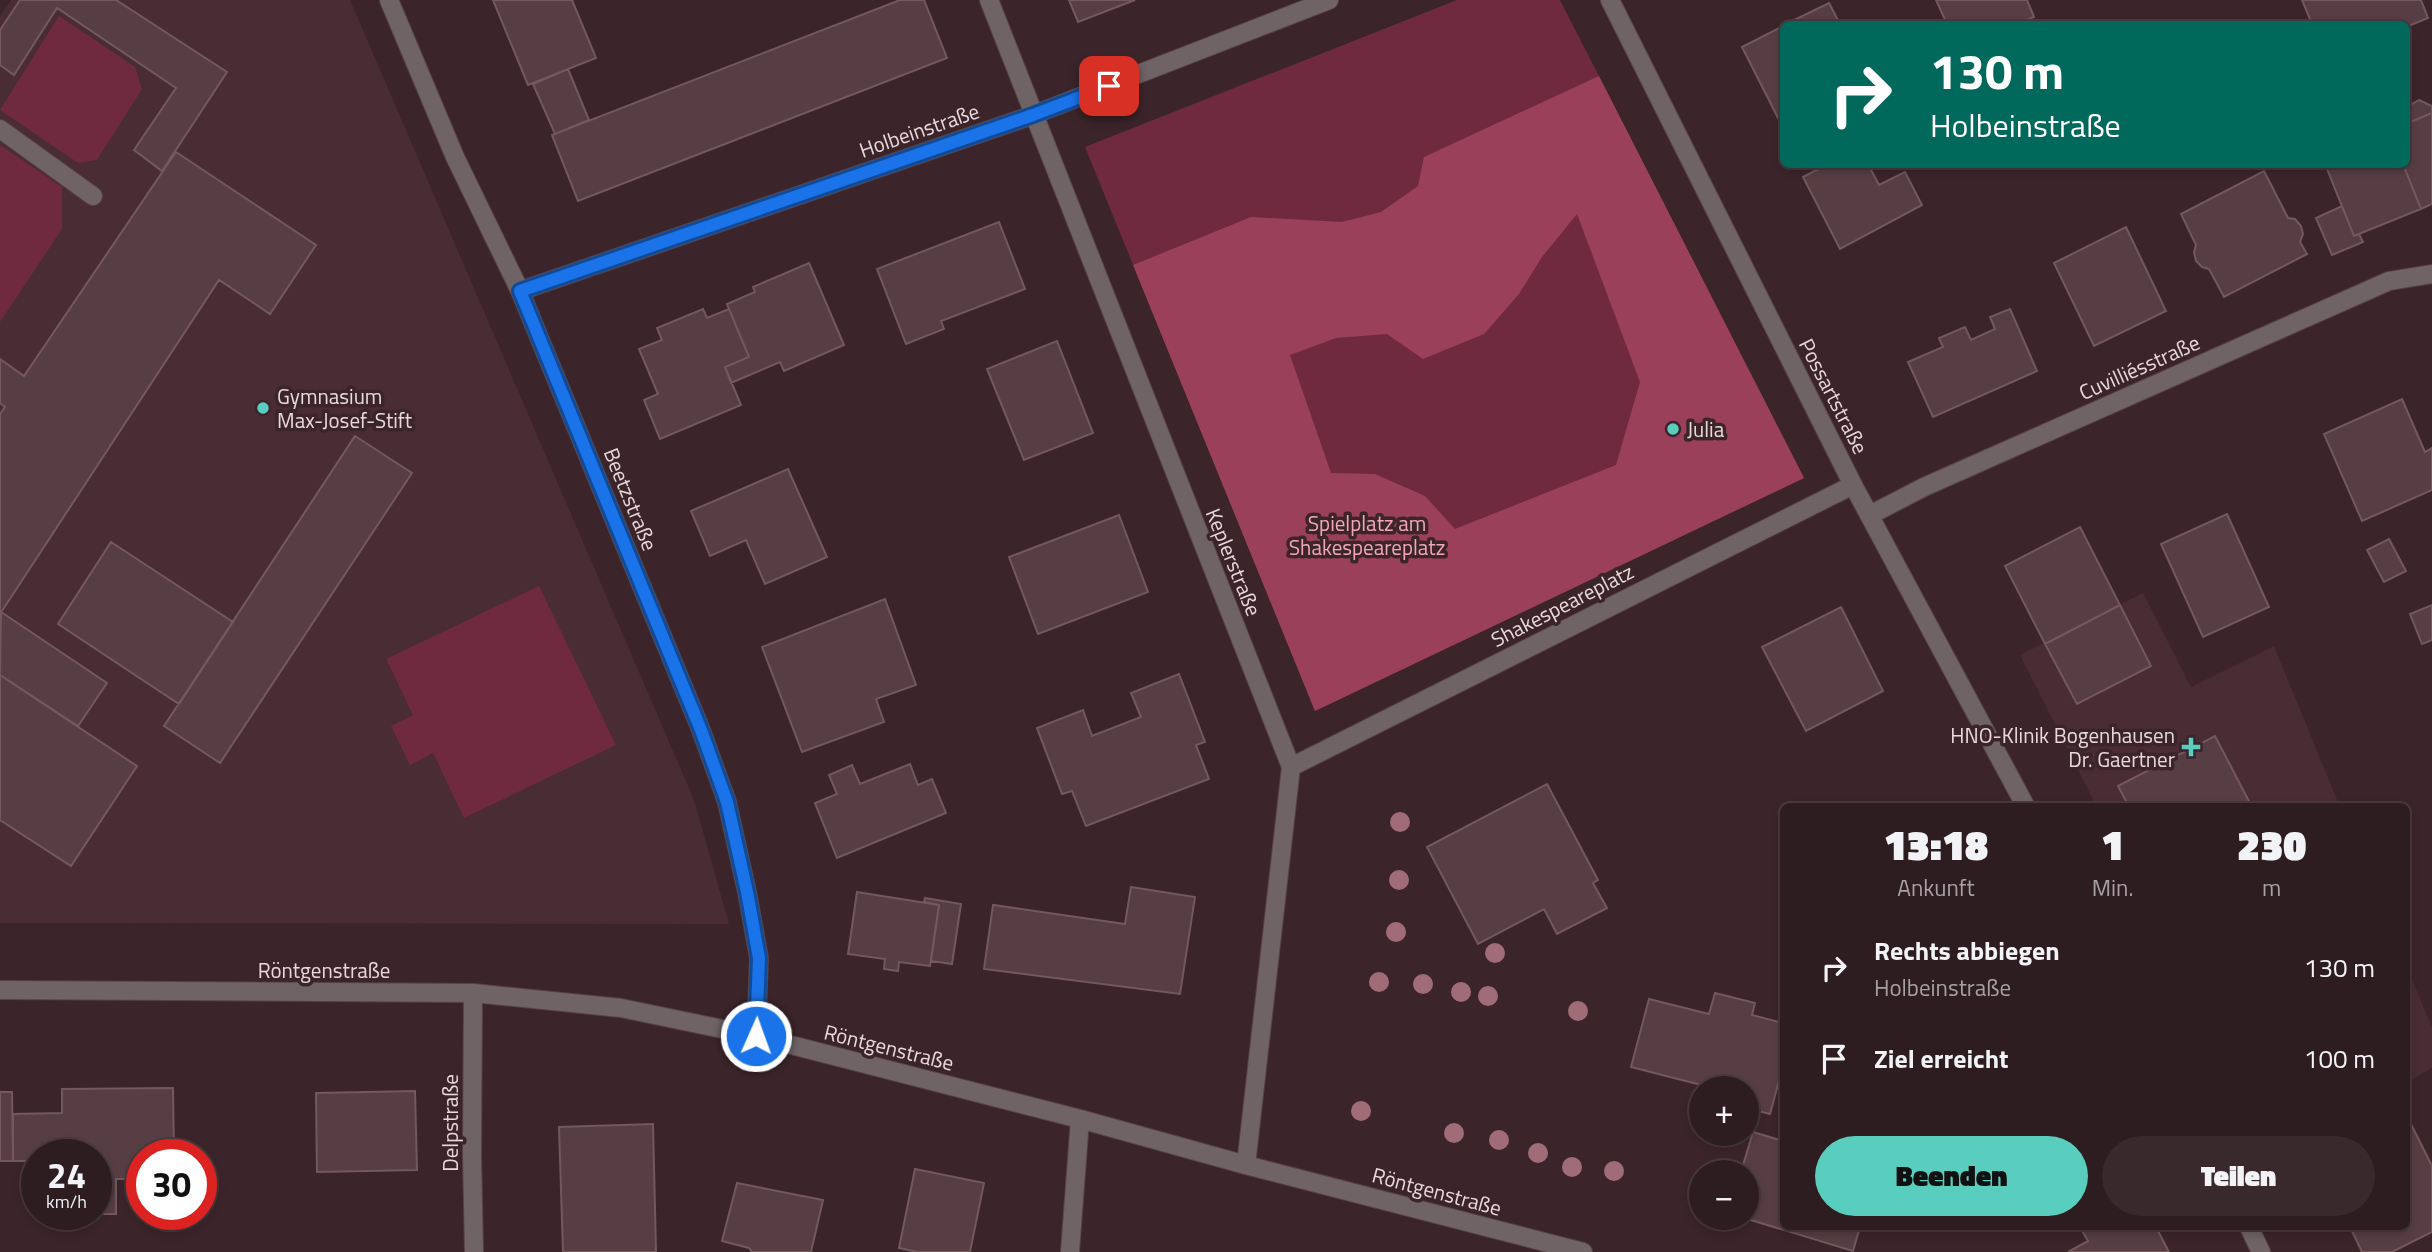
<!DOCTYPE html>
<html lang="de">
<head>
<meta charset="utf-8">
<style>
	:root { --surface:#2d1c20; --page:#39292d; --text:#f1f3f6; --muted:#a7a1a5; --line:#483a3e; --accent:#59cebf }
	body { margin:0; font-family:"Titillium Web",sans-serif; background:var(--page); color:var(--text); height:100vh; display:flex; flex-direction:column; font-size:26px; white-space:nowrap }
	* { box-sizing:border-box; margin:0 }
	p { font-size:23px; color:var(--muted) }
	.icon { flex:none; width:38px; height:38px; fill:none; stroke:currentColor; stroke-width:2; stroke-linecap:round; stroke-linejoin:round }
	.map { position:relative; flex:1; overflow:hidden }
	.drawer { position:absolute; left:1780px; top:803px; width:630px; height:427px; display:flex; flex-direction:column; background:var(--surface); border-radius:10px; box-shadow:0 4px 10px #0003,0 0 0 2px var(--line) }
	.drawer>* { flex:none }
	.guide { position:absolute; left:1780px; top:21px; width:630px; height:147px; border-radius:10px; box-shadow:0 4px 10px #0003,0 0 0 2px var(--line); background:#00695c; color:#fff; overflow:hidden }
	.fabs { position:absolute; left:1689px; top:1076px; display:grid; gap:14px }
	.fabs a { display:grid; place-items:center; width:70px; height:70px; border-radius:50%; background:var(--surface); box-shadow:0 4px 10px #0003,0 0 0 2px var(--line); font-size:35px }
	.speed { position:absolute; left:21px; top:1139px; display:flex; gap:14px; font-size:35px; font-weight:700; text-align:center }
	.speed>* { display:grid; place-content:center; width:91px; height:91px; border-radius:50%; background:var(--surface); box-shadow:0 4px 10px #0003,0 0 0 2px var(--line); line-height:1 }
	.speed small { font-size:18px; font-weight:400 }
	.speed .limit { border:10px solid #d22; background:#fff; color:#111 }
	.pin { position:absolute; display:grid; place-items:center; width:60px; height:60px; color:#fff; margin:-30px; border-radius:14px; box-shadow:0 4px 10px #0006 }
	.me { position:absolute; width:77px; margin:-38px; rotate:2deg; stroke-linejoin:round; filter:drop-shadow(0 0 5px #0008) }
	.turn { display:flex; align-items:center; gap:24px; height:147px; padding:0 35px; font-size:32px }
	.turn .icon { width:91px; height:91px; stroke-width:2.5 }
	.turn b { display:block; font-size:49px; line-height:60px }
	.eta { display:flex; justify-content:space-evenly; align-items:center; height:119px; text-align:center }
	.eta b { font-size:42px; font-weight:800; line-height:49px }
	.action { display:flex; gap:14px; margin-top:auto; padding:14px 35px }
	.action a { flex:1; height:80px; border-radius:42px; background:var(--accent); color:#111; font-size:28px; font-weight:800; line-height:80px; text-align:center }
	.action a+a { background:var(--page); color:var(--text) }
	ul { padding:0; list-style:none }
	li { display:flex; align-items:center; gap:21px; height:91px; padding:0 35px }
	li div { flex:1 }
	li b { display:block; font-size:26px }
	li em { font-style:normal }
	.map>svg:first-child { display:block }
	.built { fill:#4a2c34 }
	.green { fill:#6f2a3f }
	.forest { fill:#9b405b; fill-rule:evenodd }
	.building { fill:#573e44; stroke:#73585e; stroke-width:2 }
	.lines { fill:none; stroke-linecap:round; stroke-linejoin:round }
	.service-casing { stroke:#584246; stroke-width:20 }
	.minor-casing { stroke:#584246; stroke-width:20 }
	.tertiary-casing { stroke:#584246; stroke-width:20 }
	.service { stroke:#6f6366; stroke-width:18 }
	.minor { stroke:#6f6366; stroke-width:18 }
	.tertiary { stroke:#6f6366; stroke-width:18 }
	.tree { fill:#a06c78 }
	.route-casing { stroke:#114b97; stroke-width:18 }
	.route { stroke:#1a73e8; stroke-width:12 }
	.poi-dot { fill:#59cebf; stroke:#3c252a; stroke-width:2.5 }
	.labels { text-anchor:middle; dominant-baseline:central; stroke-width:7; stroke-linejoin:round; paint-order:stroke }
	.street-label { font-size:21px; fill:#e8d9dc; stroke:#3c252a }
	.poi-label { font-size:21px; fill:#e8d9dc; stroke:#3c252a; text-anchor:start }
	.park-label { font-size:21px; fill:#f2a6b8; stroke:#3c252a }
</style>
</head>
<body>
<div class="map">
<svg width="2432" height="1252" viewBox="0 0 2432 1252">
	<rect width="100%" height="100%" fill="#3c252a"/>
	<path class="built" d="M11,0H350L694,800L729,924L0,923V16Z
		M2143,593L2191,687L2274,646L2340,807H2097L2020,655Z
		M2406,965L2432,1027V1068L2406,1083Z"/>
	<path class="green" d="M1457,0H1560L1804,478L1315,711L1085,147Z
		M59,16L135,67L142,89L97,160L78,163L0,110Z
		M0,145L62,187V229L0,322Z
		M539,586L616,745L464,818L433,753L410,765L391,726L413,715L386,659Z"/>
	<path class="forest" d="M1599,76L1804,478L1315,711L1133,265L1251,217L1342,222L1381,212L1418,186L1424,157ZM1577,214L1640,382L1616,465L1455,529L1425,496L1375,474L1331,473L1290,355L1336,338L1387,334L1423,359L1484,334L1519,294L1542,257Z"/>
	<path class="building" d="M20,0H116L227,72L162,171L134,150L176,88L57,8L14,75L0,65V30Z
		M493,0H572L596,58L528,85Z
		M900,0H924L947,58L578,201L552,135Z
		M1069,0H1135L1078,22Z
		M1936,0H2027L2034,17L2017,24H1947Z
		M2302,0H2421L2428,18L2406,27V24H2312Z
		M1829,3L1840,24H1786Z
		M1783,26V115L1778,118L1742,47Z
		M568,69L589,120L555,134L533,84Z
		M2419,100L2432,106V113L2408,123L2409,109L2412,104Z
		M2432,113V204L2421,209L2403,164H2406V124Z
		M176,152L316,245L270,314L219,280L0,614V414L5,407L0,403V359L24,376Z
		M1828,164H1868L1879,185L1905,172L1922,205L1840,249L1803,177Z
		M2325,164H2403L2421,209L2354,236Z
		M2264,171L2288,218L2295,219L2301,226L2303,234L2300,242L2307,254L2224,297L2209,269L2202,267L2196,261L2194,252L2196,245L2181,214Z
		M2342,206L2354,236L2359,234L2363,242L2332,255L2316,218Z
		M999,222L1025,289L941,321L944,329L906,344L877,269Z
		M2126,227L2166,311L2094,346L2054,263Z
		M809,263L844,345L784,371L780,362L731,383L725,367L749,357L727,304L755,292L753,287Z
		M703,309L707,318L729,309L749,357L725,367L741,405L660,439L644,400L658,394L639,349L662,340L657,328Z
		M2010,309L2037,371L1933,417L1908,362L1943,347L1939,338L1965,327L1971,340L1995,329L1990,317Z
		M1057,341L1093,433L1024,460L987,369Z
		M2402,399L2425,452L2432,448V490L2362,521L2324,434Z
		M355,436L412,473L220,763L164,726Z
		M788,469L827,557L765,584L746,540L710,556L691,511Z
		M2227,514L2269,607L2203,637L2161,544Z
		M1119,515L1148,592L1038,634L1009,557Z
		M2080,527L2120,605L2045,644L2005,566Z
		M2389,539L2406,571L2384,582L2367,550Z
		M111,542L233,622L179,704L58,624Z
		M885,599L916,685L876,699L884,722L802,752L762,647Z
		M2120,605L2151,666L2077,704L2045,644Z
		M2432,605V640L2422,644L2410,614Z
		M1841,607L1883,691L1806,731L1762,647Z
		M1,612L107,683L78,726L0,675Z
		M1179,674L1205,742L1196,745L1209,779L1086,826L1072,791L1062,794L1037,728L1083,710L1092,736L1141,717L1131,693Z
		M0,675L137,766L71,866L0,820Z
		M2215,736L2252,807H2129L2118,786Z
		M910,764L918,785L932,779L946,813L837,858L815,803L837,794L829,775L852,765L860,784Z
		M1547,784L1598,880L1593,883L1607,908L1557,934L1544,909L1478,944L1427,847Z
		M1131,887L1195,897L1180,994L984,969L993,905L1125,924Z
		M857,892L939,905L930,966L899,962L898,971L884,969L885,959L848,954Z
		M925,898L961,904L952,964L931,961L939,905L924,902Z
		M1715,993L1755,1003L1752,1015L1783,1023V1066L1770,1114L1746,1108V1088H1713L1631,1067L1649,999L1709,1014Z
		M173,1088L174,1155H142V1179H116V1214H96V1155H37V1161H13V1114L62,1113V1089Z
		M415,1091L417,1170L317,1172L316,1093Z
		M0,1092H12L13,1161H0Z
		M2408,1118L2432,1166V1232L2392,1252H2362L2350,1227H2406Z
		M653,1124L656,1252H563L559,1127Z
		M1753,1132L1783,1141V1227H1860L1853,1251L1744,1218H1746V1172H1741Z
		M915,1169L984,1183L970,1252H917L899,1248Z
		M737,1183L823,1200L811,1252H752L749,1248L722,1241Z
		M2080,1227H2156L2169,1252H2068L2088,1241Z"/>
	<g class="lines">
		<g class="service-casing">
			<path id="service" d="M0,129L93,196"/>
		</g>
		<g class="minor-casing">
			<path id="minor" d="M389,0L455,157L520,291L701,730L727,802L747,892L759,958L756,1036
				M989,0L1291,767L1246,1165
				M520,291L1033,115L1329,0
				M1870,515L1924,487L2389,281L2432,274
				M1291,767L1853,485
				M0,990L473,993L621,1008L756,1036L1080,1119L1246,1165L1583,1252
				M473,993L472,1156L474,1252
				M1070,1252L1080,1119"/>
		</g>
		<g class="tertiary-casing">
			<path id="tertiary" d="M1610,0L1853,485L2026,807
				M2249,1227L2261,1252"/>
		</g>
		<use href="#service" class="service"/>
		<use href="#minor" class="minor"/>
		<use href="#tertiary" class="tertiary"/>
	</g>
	<g class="tree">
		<circle cx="1400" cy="822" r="10"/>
		<circle cx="1399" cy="880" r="10"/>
		<circle cx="1396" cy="932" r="10"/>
		<circle cx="1495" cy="953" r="10"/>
		<circle cx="1379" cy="982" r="10"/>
		<circle cx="1423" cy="984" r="10"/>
		<circle cx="1461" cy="992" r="10"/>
		<circle cx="1488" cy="996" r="10"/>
		<circle cx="1578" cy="1011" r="10"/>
		<circle cx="1361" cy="1111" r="10"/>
		<circle cx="1454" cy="1133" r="10"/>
		<circle cx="1499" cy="1140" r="10"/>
		<circle cx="1538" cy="1153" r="10"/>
		<circle cx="1572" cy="1167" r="10"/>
		<circle cx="1614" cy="1171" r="10"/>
	</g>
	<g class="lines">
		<g class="route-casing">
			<path id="route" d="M756,1036L759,958L747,892L727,802L701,730L520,291L1033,115L1109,86"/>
		</g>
		<use href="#route" class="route"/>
	</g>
	<g class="poi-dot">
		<circle cx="263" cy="408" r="7"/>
		<circle cx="1673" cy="429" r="7"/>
		<path d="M2187.5 736.5h7v7h7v7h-7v7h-7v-7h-7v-7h7z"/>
	</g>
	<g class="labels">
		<g class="street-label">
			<text transform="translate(919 130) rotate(-19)">Holbeinstraße</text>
			<text transform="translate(2139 367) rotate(-24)">Cuvilliésstraße</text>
			<text transform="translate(1834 396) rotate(63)">Possartstraße</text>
			<text transform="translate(631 499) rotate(68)">Beetzstraße</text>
			<text transform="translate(1234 562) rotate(68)">Keplerstraße</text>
			<text transform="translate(1562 605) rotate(-27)">Shakespeareplatz</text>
			<text x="324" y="970">Röntgenstraße</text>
			<text transform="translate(889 1047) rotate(14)">Röntgenstraße</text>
			<text transform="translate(450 1123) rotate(-90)">Delpstraße</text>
			<text transform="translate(1437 1191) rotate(15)">Röntgenstraße</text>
		</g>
		<g class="poi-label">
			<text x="277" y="396">Gymnasium<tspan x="277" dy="24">Max-Josef-Stift</tspan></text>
			<text x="1687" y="429">Julia</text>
			<text x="2175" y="735" text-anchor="end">HNO-Klinik Bogenhausen<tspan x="2175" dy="24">Dr. Gaertner</tspan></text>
		</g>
		<g class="park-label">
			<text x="1367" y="523">Spielplatz am<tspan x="1367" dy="24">Shakespeareplatz</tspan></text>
		</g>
	</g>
</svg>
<div class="fabs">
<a>+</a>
<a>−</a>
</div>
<div class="speed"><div>24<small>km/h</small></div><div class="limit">30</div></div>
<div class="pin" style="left:1109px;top:86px;background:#d93025"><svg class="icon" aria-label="arrive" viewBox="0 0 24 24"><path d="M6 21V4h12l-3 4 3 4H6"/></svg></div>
<svg class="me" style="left:756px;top:1036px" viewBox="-20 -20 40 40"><circle r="17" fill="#1a73e8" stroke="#fff" stroke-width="3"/><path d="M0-11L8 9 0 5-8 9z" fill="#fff"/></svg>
<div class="guide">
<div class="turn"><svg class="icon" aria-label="right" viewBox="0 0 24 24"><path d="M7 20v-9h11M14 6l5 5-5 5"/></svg><div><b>130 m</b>Holbeinstraße</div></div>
</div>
<section class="drawer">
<div class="eta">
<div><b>13:18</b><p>Ankunft</p></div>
<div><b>1</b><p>Min.</p></div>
<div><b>230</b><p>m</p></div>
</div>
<ul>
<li><svg class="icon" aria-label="right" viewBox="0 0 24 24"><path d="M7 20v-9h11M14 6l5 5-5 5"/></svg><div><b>Rechts abbiegen</b><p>Holbeinstraße</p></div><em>130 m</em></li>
<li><svg class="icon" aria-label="arrive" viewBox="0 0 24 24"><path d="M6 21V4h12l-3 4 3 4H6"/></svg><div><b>Ziel erreicht</b></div><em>100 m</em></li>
</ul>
<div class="action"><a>Beenden</a><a>Teilen</a></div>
</section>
</div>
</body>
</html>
